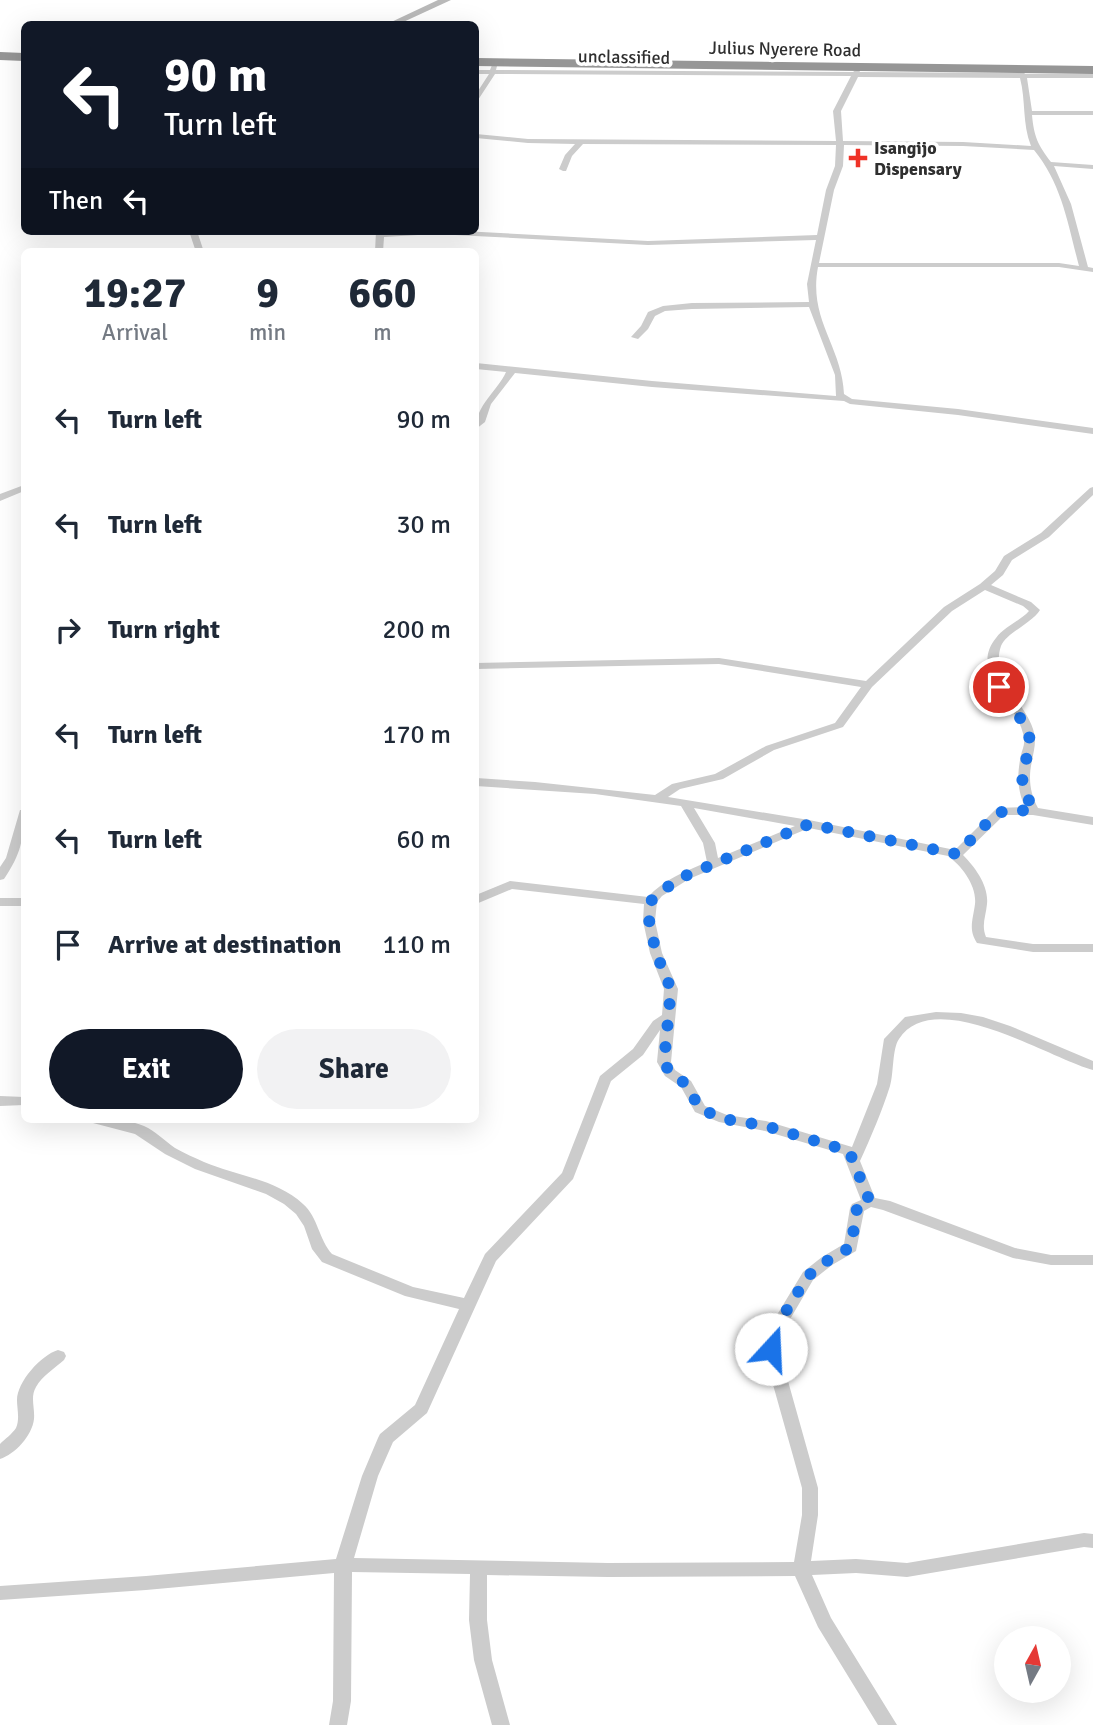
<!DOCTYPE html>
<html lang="en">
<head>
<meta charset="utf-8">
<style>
	:root { --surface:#fff; --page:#f2f2f3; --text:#1f2937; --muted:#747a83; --accent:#111827 }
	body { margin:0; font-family:Signika,sans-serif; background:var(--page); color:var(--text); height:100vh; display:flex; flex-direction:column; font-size:26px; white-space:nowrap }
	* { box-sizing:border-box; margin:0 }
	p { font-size:23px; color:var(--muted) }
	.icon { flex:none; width:38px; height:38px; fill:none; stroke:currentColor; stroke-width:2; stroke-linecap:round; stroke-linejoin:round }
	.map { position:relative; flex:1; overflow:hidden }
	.drawer { position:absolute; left:21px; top:248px; width:458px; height:875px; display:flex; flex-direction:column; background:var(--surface); border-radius:10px; box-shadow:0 7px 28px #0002 }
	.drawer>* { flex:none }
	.top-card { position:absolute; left:21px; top:21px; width:458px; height:214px; border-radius:10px; box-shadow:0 7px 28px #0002; background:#111827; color:#fff; overflow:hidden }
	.needle { width:46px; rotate:8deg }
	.controls { position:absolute; left:994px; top:1626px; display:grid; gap:14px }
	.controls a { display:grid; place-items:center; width:77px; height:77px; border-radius:50%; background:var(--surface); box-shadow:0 7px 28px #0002; font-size:35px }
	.pin { position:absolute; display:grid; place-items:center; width:60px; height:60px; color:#fff; margin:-30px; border:4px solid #fff; border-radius:50%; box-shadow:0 2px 7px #0007 }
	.me { position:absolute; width:77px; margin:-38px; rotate:20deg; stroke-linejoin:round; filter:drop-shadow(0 0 5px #0008) }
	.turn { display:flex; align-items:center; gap:24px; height:147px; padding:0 28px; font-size:32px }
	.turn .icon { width:91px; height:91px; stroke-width:2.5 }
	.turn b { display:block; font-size:49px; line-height:60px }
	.then { display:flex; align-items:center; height:66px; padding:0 28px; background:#0003; gap:14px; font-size:26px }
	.eta { display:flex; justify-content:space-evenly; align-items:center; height:119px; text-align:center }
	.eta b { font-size:42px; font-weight:800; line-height:49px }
	.action { display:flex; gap:14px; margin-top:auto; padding:14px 28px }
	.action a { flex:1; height:80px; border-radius:42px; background:var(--accent); color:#fff; font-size:28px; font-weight:800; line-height:80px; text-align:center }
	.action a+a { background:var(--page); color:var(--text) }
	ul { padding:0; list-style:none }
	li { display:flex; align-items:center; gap:21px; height:105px; padding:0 28px }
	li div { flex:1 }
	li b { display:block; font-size:26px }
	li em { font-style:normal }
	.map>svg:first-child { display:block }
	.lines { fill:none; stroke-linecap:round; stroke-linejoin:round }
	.street { fill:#ccc; fill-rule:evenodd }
	.secondary { fill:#b9b9b9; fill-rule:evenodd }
	.highway { fill:#969696; fill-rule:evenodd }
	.route { stroke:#1a73e8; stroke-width:12; stroke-dasharray:0 21.6 }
	.poi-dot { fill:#ef3227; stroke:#fff; stroke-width:2.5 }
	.labels { text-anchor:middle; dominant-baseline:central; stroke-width:7; stroke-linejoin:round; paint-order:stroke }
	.far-street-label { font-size:18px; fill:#2f2f2f; stroke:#fff }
	.far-poi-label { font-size:18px; font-weight:bold; fill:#2f2f2f; stroke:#fff; text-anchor:start }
</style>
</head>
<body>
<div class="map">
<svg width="1093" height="1725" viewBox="0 0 1093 1725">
	<rect width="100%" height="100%" fill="#fff"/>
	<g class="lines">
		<path class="street" d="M494,64L497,66L496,70L853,72L857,69L859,70L860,72L1018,73L1017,69L1020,67L1025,74H1093V78H1027L1032,111H1093V115H1032C1034,137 1038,145 1051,162L1093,165V169L1054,166L1071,204L1088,267L1093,268V272L1059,267H818C808,320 842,346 844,394L852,399L958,409L1093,428V434L958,415L850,404L844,401L652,387L515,373L491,404L485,422L476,429C476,404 497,392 506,372L476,369V363L652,381L836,396L835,375L809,307L692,309L665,311L655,316L648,329L638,339L631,337L641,326L648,312L663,306L692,303L809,302L807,284L816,240L648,245L435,234L384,237L383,252H375L376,231H462L648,241L817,235L826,190L835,166L836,145L583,144L572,156L566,171H563L559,169L565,155L575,144L528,143L476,138V134L528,139L836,141L833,111L851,76L495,74L478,100L476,101V94L489,74H476V70H490L492,65ZM858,77L1020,78C1026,101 1022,123 1031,146L963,142L843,141L841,111ZM844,145L963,146L1034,150C1062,184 1068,225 1079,266L1059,263H819L834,190L843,166Z
			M189,231H197L204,252H196Z
			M24,485V491L0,501V494Z
			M1093,487V495L1049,537L1012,560L1003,575L991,585L1031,602L1040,610C1031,624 1006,633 1001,646C990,679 1024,701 1033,729C1037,741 1034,749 1032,761C1028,778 1030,793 1038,808L1093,817V825L1033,815H1004L963,855C975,867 989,886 987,904C986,916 981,925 986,937L1033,944H1093V952H1033L977,943C968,929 973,920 975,904C977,886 962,866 948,856L809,828L689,879L662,896L657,902L655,921L662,953L678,989L671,1062L675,1070L691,1081L705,1106L727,1115L766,1121L852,1147L877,1084L884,1039L905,1017L936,1012L961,1013L983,1017L1010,1026L1093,1061V1070C1049,1058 934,985 899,1039C892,1049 894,1073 890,1086C882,1111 871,1137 860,1161L875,1198L890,1201L1015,1248L1051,1255H1093V1265H1051L1013,1258L883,1210L871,1207L864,1211L856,1251L832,1265L813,1280L779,1338V1349L818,1488V1515L811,1561L856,1559L907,1563L1084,1533L1093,1534V1548L1084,1547L907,1577L856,1573L812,1575L831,1618L897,1725H878L818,1627L795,1576L608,1577L487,1575V1620L492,1660L510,1725H492L474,1660L469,1620L470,1574L352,1572L351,1701L347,1725H329L333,1701L334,1573L146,1590L0,1600V1586L146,1576L336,1559L362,1476L378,1438L380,1434L415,1405L459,1309L405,1296L322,1262L312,1249L304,1226L296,1214L284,1204L266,1194L195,1169L165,1154L135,1134L93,1123L91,1120C109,1120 128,1119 144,1126C155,1131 165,1141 175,1148C184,1153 195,1158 204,1162C237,1176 276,1179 303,1204C318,1217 319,1240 332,1254L413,1287L464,1298L485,1254L562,1173L600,1076L633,1049L653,1021L662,1015L664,989L650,953L643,921L644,904L512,889L476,904V895L510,881L648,897C663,880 686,871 707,862L703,843L681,806L595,794L476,786V778L535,782L655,795L672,784L715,774L766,746L835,723L861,687L719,664L476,669V663L719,658L866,681L944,607L980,584L995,571L1004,556L1041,533L1090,488ZM985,590L1023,606L1029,611C1020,621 1005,626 996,638C967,673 1021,705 1024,739C1025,745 1022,750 1021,755C1017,774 1017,790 1025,807L997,808L955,850L809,820L668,797L680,789L723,779L774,750L843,727L872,687L952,611ZM694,808L795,826L718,858L715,843ZM660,1030L657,1062L665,1076L681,1087L695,1112L719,1122L765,1131L843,1154L861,1200L852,1204L850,1208L844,1244L822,1257L803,1272L763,1338V1349L802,1488V1515L794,1562L608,1563L354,1558L378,1476L393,1442L427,1413L496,1261L573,1179L611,1081L643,1055Z
			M20,810H24C24,839 21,854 4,879L0,880V867L6,858Z
			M0,898H24V906H0Z
			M0,1096L24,1097V1105L0,1106Z
			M58,1350L64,1352L66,1356L64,1360C55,1368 42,1376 36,1387C30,1397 35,1408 34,1419C32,1436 15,1454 0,1459V1444C5,1439 12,1434 16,1428C20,1419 17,1409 17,1400C17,1382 41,1355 58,1350Z"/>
		<path class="secondary" d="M438,0H451L399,24H387Z"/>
		<path class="highway" d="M0,52L24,53V61L0,60Z
			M476,58L1093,66V74L476,66Z"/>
	</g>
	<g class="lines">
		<path class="route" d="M771,1349V1338L775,1329L808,1276L827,1261L851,1247L857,1208L870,1202L849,1151L766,1126L724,1119L700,1109L686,1084L670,1073L664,1062L671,989L656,953L649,920L651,901L658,893L685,876L809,824L957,854L996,814L1007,810L1033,811L1022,782L1030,739L1013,703L999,687"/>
	</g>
	<path class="poi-dot" d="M854.5 147.5h7v7h7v7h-7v7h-7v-7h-7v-7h7z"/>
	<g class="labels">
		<g class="far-street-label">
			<text transform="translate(785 49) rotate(1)">Julius Nyerere Road</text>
			<text transform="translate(624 57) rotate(1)">unclassified</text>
		</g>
		<g class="far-poi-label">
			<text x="874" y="148">Isangijo<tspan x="874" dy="21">Dispensary</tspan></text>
		</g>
	</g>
</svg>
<div class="controls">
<a><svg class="needle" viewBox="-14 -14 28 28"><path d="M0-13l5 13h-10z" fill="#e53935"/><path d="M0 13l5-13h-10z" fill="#747a83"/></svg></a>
</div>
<div class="pin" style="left:999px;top:687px;background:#d93025"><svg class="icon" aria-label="arrive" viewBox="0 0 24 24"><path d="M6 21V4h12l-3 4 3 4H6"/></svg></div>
<svg class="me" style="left:771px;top:1349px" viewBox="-20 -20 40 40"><circle r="19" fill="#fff"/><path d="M0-13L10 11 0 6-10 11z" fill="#1a73e8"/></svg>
<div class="top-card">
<div class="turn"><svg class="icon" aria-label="left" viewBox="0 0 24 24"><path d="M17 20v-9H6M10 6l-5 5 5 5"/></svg><div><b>90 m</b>Turn left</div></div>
<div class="then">Then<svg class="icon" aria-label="left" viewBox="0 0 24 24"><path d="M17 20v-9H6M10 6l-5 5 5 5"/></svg></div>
</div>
<section class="drawer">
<div class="eta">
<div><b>19:27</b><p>Arrival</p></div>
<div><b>9</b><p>min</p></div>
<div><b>660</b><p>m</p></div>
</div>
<ul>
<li><svg class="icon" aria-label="left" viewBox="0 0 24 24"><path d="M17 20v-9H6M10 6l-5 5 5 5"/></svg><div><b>Turn left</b></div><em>90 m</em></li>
<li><svg class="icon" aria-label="left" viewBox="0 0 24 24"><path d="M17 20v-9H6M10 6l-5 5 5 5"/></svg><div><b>Turn left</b></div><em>30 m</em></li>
<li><svg class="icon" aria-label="right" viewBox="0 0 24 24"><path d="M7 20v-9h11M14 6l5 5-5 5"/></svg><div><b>Turn right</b></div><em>200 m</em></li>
<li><svg class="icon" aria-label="left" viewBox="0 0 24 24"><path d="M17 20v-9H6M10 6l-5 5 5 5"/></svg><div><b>Turn left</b></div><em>170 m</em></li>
<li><svg class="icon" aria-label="left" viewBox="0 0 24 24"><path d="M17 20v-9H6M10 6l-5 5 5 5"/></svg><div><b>Turn left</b></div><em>60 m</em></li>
<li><svg class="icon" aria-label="arrive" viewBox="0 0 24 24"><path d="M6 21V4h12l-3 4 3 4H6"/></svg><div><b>Arrive at destination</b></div><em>110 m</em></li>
</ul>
<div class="action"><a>Exit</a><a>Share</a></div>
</section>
</div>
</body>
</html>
